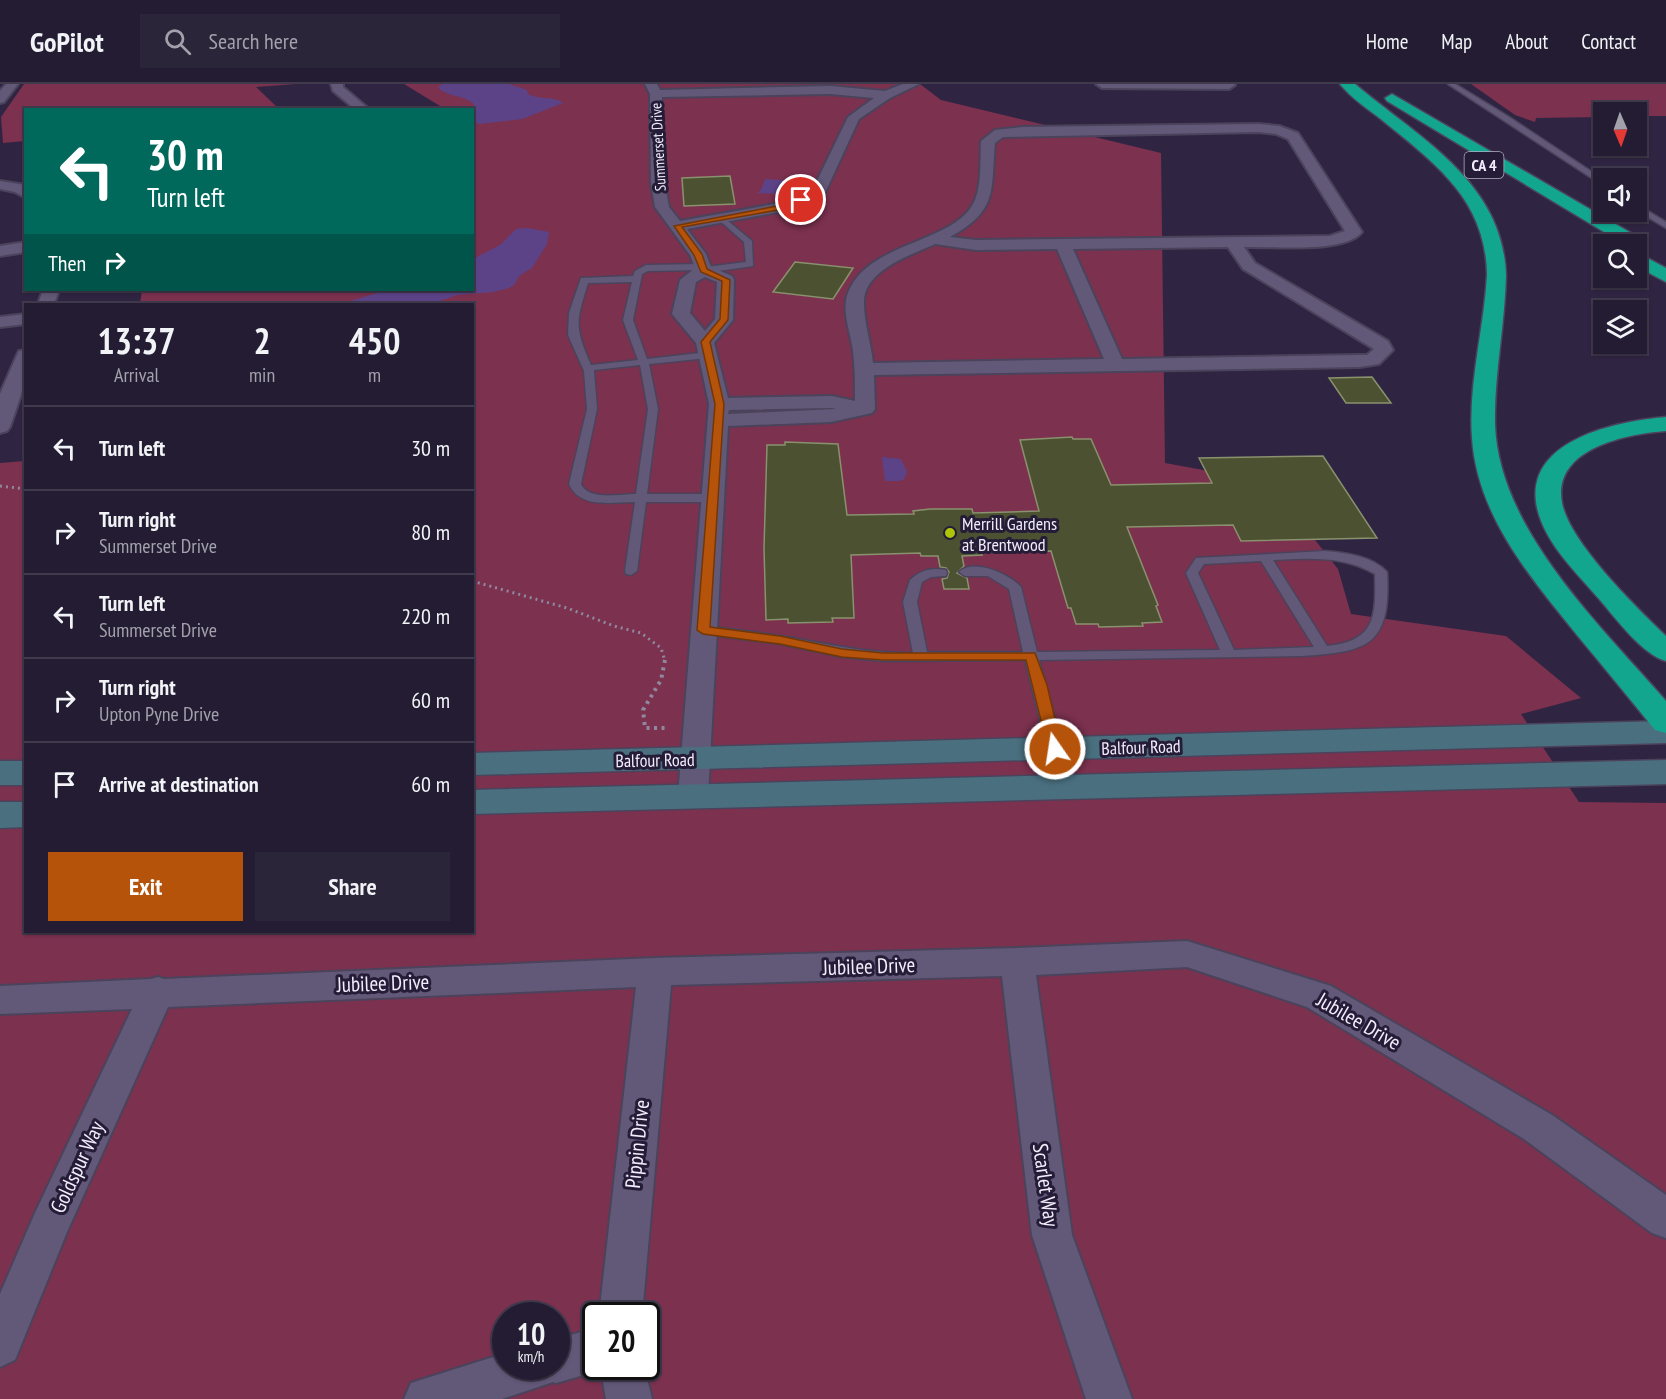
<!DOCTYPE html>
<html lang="en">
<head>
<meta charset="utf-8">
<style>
	:root { --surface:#231c32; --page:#2b253a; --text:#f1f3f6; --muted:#a3a1ac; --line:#403a4d; --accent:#b45309 }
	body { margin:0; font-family:"PT Sans Narrow",sans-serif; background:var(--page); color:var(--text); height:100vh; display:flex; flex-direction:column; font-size:22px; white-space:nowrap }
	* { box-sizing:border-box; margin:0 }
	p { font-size:20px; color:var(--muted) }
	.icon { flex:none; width:33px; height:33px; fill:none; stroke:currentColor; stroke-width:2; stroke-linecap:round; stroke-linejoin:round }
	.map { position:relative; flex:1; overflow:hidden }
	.side { position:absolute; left:24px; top:219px; width:450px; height:630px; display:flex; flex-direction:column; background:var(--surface); border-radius:0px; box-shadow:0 2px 4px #0004,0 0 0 2px var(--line) }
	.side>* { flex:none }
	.hud { position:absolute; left:24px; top:24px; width:450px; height:183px; border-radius:0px; box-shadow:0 2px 4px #0004,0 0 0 2px var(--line); background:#00695c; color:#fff; overflow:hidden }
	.needle { width:39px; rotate:178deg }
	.buttons { position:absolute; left:1593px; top:18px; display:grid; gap:12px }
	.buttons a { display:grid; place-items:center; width:54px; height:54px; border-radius:0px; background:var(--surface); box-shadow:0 2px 4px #0004,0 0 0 2px var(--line); font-size:30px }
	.speed { position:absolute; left:492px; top:1218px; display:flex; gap:12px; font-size:30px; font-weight:700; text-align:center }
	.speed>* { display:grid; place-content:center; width:78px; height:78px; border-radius:50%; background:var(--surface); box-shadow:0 2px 4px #0004,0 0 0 2px var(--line); line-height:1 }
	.speed small { font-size:15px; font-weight:400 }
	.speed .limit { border:3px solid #111; border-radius:9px; background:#fff; color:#111 }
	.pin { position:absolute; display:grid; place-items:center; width:51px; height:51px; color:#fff; margin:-26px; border:3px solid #fff; border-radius:50%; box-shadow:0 2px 6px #0007 }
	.me { position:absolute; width:66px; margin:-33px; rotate:347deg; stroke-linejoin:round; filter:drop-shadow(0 0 4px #0008) }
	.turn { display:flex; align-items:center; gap:21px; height:126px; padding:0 24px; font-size:27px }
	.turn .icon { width:78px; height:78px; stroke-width:2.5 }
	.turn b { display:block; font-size:42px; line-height:51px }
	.then { display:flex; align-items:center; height:57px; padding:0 24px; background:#0003; gap:12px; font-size:22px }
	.eta { display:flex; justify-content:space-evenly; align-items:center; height:102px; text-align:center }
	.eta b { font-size:36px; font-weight:800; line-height:42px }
	.button { display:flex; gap:12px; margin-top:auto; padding:12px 24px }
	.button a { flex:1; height:69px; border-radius:0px; background:var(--accent); color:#fff; font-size:24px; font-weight:800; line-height:69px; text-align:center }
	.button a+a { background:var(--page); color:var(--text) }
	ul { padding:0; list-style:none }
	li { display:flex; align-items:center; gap:18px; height:84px; padding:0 24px; border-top:2px solid var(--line) }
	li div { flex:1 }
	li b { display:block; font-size:22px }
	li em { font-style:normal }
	header { display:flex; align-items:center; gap:36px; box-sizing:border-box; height:84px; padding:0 30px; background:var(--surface); border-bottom:2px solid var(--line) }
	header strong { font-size:28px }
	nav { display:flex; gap:33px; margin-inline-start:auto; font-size:21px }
	.search { width:420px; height:54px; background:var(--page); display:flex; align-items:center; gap:15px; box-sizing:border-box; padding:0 21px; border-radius:0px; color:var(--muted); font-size:22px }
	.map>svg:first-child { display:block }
	.green { fill:#7c314f; fill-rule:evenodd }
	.water { fill:#5c4388 }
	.building { fill:#4c5231; stroke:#89916d; stroke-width:1.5 }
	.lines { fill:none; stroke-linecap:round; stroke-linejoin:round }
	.lane-casing { stroke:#4b435b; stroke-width:3 }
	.street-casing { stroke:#4b435b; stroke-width:4 }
	.secondary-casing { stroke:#4b435b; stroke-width:3 }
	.highway-casing { stroke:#4b435b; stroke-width:3 }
	.path-far1 { stroke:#8f889e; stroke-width:3; stroke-dasharray:2 4; stroke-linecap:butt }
	.path { stroke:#8f889e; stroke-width:4; stroke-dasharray:3 4.5; stroke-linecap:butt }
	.lane { fill:#625979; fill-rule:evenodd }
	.street { fill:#625979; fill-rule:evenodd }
	.secondary { fill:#4a7080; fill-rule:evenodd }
	.highway { fill:#12a68f; fill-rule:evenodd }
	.route { fill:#b45309; stroke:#753606; stroke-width:1.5 }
	.poi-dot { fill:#aec508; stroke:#251c37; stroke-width:2 }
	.labels { text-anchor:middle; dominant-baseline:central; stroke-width:6; stroke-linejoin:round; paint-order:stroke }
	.far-street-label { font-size:15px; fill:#f1edfc; stroke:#251c37 }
	.shield { fill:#251c37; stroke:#b4aec1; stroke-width:1.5 }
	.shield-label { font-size:16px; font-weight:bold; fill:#f1edfc }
	.poi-label { font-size:18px; fill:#f1edfc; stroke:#251c37; text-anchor:start }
	.street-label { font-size:18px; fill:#f1edfc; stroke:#251c37 }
	.near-street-label { font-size:21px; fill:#f1edfc; stroke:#251c37 }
</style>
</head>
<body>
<header>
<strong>GoPilot</strong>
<div class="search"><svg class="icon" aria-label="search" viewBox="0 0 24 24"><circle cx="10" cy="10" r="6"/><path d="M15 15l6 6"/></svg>Search here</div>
<nav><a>Home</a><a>Map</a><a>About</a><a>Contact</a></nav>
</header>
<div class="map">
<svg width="1666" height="1315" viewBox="0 0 1666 1315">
	<rect width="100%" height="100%" fill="#2f2542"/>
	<path class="green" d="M24,0H296L256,3L279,25L26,26L25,57L3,59L1,33Z
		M404,0H920L941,16L1161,69L1165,379L1269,398L1338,485L1351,530L1506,552L1581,614L1521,630L1579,718L1666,719V1315H0V379L25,377L26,848H472V220H140L142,206H472V26L445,25ZM506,1232H556V1282H506ZM596,1232H646V1282H596Z
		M1471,0H1666V32H1637L1636,28H1604L1603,33L1536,34L1535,38L1515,31Z"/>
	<path class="water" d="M442,0H509L527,6L528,10C539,16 555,12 563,19L522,35L479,40L473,37L474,20C463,11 449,13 438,4Z
		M765,95L796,97L791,99L788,110L757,109L761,106Z
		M527,144L549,148L547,160L532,184L519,192L515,200L509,204L494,208L457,211L431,220H341L387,206H472L473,175L500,161L516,145Z
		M882,373L901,375L907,388L904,395L900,397H885Z"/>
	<path class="building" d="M730,92L735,120L684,122L682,94Z
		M795,178L853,184L833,215L773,208Z
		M1372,293L1391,319H1346L1329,294Z
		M1072,353L1073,355H1091L1111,401L1212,399L1199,374L1323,372L1377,454L1241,457L1233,441L1127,443L1158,521L1156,522L1162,538L1142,539L1143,542L1099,543L1098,540H1076L1071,524H1068L1051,467L981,468L982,471L962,472L964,482L957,489L967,494L969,505H944L942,495L947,494L949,488L946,484L940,483L938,472H921L920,469L851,471L854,534H832L833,538L788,539V535L766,536L764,464L767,361H785V358L838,360L847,431L914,430L913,427L930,425H972L973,429L1039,427L1020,356Z"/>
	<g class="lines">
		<g class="lane-casing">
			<path id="lane" d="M1448,0H1455L1509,33L1604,96V102Z
				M1636,120L1666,138V144L1636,126Z
				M722,132L752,157L753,182L704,189L700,186L648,187L642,190L633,236L647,275L708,268L713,271L708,274L649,280L658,325L647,410H713L719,414L713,418H646L637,487L631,491L626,490L625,487L635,418C611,418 580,425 569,400L587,325L584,287L568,251L569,229L581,194L633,192L635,187L646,181L702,180L706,183L746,178L744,158L719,136L718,134ZM632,198L623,236L638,276L591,281C574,242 576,238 588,199ZM640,281L648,325L636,410C619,410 589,417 581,400L597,325L594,286Z
				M1325,467C1346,469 1372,472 1387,488C1391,561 1369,568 1302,572L1039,576L1063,665L1055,670L1047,665L1025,576L883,577L842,573L780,560L703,550L696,546L703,542C729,545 755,548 781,552C828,560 864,569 913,569L903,518L910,496C920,486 932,483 946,486L947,489L946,492L931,493L922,498L917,518L927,568H1023L1009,505L988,492H965L959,488C974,474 1009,490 1021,503L1037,568L1220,566L1186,489L1196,474ZM1295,475C1324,474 1349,475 1375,490C1376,532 1376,557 1327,562L1273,476ZM1261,477L1314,563L1234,566L1198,489L1204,480Z"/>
		</g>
		<g class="street-casing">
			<path id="street" d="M6,0H18L4,18L0,19V7Z
				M331,0H343V3L370,26H356L333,7Z
				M645,0H657L660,6L830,2L885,7L903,0H919L890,14L859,35L824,111L784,127L687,145L706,170L711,183L732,192L734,196L733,236L714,259L728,314L832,312L855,317C855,300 855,283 853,267C851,250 842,229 847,212C865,156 956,161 975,116C982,98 980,76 981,57L995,46L1022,43L1258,40L1279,42L1298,49L1362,148C1345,170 1271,162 1244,163L1255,179L1388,257L1393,266L1379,280L1360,283L874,291L875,325L872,329L831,338L728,342L708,712L704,719L693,722L682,719L678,712L709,320L696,259L672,230L680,196L695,184L690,171L655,123L651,100L650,10ZM830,10L874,14L848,33L813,105L780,119L680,137L669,123L665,100L662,13ZM1258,48L1276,50L1288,55L1345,147L1330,152L976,156L950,153C998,127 991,107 995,59L1003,53ZM935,160L976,166L1057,165L1104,275L873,279C871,259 864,239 864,219C863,186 911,171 935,160ZM1228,163L1243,185L1374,265L1367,271H1360L1122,275L1073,165ZM705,193L717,198L715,235L705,247L690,229L696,198ZM832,324L836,325L728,330L729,326Z
				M1096,0H1234L1235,1L1229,5L1102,4Z
				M0,97L25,101L26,114L15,108L0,105Z
				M26,158V168L0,172V162Z
				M43,206H59L54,220H38Z
				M26,230V240L0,243V233Z
				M26,266V296L10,343L7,347L0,349V310L17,271L19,267Z
				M1187,857L1331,902L1552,1031L1666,1111V1154L1652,1149L1524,1055L1307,923L1187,883L1036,891L1072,1151L1132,1315H1086L1032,1151L1002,892L671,901L642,1232H599L636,903L168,923L67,1148L15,1276L0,1283V1210L35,1129L132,925L0,930V902L151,895L158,893L164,895L655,874L1017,864Z
				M596,1244V1282H644L652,1315H606L601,1286L556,1299L553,1298L502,1315H404L411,1299L506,1269V1282H556V1255Z"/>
		</g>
		<g class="secondary-casing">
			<path id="secondary" d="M1666,637V659L472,691V669Z
				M1666,676V700L472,730V706Z
				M0,677H26V701H0Z
				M0,718H26V743L0,744Z"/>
		</g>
		<g class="highway-casing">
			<path id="highway" d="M1340,0H1355C1419,54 1503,98 1506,191C1505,241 1494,291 1495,340C1498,445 1601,542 1666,617V649L1655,646C1629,614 1603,582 1577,551C1530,493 1477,431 1472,354C1468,300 1484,245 1487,191C1486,116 1436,80 1382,36C1368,25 1351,14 1340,0Z
				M1392,10L1643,156L1645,160L1643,164L1636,165V160H1624L1387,17L1385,14Z
				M1636,168L1666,184V198L1636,182Z
				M1666,333V347C1627,350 1552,364 1562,419C1570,459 1636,523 1666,552V577C1643,571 1616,535 1600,516C1577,489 1541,456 1536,418C1528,354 1620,337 1666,333Z"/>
		</g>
		<path class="path-far1" d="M0,402L26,405
			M472,497L567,524L614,542L641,549L661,564L665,577"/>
		<path class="path" d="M665,576L661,596L643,626L645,644H669"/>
		<use href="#lane" class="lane"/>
		<use href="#street" class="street"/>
		<use href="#secondary" class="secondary"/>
		<use href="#highway" class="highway"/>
	</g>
	<path class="route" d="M801,113L804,117L784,125L682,143L702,170L707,185L730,196L728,236L710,258L724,320L710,543L780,552L842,565L883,569H1035L1047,601L1062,665L1060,669L1055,670L1048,665L1026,576H883L842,573L780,560L703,550L697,546L715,320L701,258L720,235L722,197L701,188L694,171L674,142L782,121Z"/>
	<circle class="poi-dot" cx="950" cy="449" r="6"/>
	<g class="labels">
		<g class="far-street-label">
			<text transform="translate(658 63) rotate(-93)">Summerset Drive</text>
		</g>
		<rect class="shield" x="1464.5" y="68" width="39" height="26" rx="4.5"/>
		<g class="shield-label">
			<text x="1484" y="81">CA 4</text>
		</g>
		<g class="poi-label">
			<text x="962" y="439">Merrill Gardens<tspan x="962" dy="21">at Brentwood</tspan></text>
		</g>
		<g class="street-label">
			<text transform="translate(1141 663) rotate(-2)">Balfour Road</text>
			<text transform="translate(655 676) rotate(-1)">Balfour Road</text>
		</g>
		<g class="near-street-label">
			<text transform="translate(869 882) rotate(-2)">Jubilee Drive</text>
			<text transform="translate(383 899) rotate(-2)">Jubilee Drive</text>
			<text transform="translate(1359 937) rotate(30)">Jubilee Drive</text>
			<text transform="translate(637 1060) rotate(-84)">Pippin Drive</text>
			<text transform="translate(77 1083) rotate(-65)">Goldspur Way</text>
			<text transform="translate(1046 1101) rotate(82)">Scarlet Way</text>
		</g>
	</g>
</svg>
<div class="buttons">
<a><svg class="needle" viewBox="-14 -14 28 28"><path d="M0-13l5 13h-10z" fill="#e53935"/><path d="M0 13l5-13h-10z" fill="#a3a1ac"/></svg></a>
<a><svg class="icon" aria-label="sound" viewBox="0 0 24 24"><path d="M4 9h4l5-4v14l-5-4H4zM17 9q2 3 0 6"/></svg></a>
<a><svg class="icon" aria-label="search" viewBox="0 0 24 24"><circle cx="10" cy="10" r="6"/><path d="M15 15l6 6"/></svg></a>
<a><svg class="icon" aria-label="layers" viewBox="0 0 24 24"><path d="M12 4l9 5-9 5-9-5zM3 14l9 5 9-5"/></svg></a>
</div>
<div class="speed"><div>10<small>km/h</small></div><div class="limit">20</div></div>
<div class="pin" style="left:801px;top:116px;background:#d93025"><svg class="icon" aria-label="arrive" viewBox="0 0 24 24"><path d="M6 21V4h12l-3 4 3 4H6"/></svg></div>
<svg class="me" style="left:1055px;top:665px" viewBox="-20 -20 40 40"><circle r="17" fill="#b45309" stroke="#fff" stroke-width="3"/><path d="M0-11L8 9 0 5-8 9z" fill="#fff"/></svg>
<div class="hud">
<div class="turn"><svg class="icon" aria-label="left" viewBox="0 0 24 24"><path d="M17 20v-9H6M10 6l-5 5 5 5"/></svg><div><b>30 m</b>Turn left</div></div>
<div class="then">Then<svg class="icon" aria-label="right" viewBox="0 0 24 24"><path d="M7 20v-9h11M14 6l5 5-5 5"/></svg></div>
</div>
<section class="side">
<div class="eta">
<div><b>13:37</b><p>Arrival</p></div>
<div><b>2</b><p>min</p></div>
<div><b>450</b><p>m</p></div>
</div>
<ul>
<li><svg class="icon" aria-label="left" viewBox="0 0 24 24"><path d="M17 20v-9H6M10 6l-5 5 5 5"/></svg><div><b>Turn left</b></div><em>30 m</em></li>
<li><svg class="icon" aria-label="right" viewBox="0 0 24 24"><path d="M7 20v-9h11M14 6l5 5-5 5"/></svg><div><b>Turn right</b><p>Summerset Drive</p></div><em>80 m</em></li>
<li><svg class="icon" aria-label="left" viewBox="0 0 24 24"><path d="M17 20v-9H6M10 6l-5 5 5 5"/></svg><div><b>Turn left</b><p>Summerset Drive</p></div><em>220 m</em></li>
<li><svg class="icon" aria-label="right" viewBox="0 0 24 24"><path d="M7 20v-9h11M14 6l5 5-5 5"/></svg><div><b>Turn right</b><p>Upton Pyne Drive</p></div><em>60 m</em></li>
<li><svg class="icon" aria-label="arrive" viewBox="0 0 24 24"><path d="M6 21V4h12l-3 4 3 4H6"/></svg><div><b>Arrive at destination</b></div><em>60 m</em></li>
</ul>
<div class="button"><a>Exit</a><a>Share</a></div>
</section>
</div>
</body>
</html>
